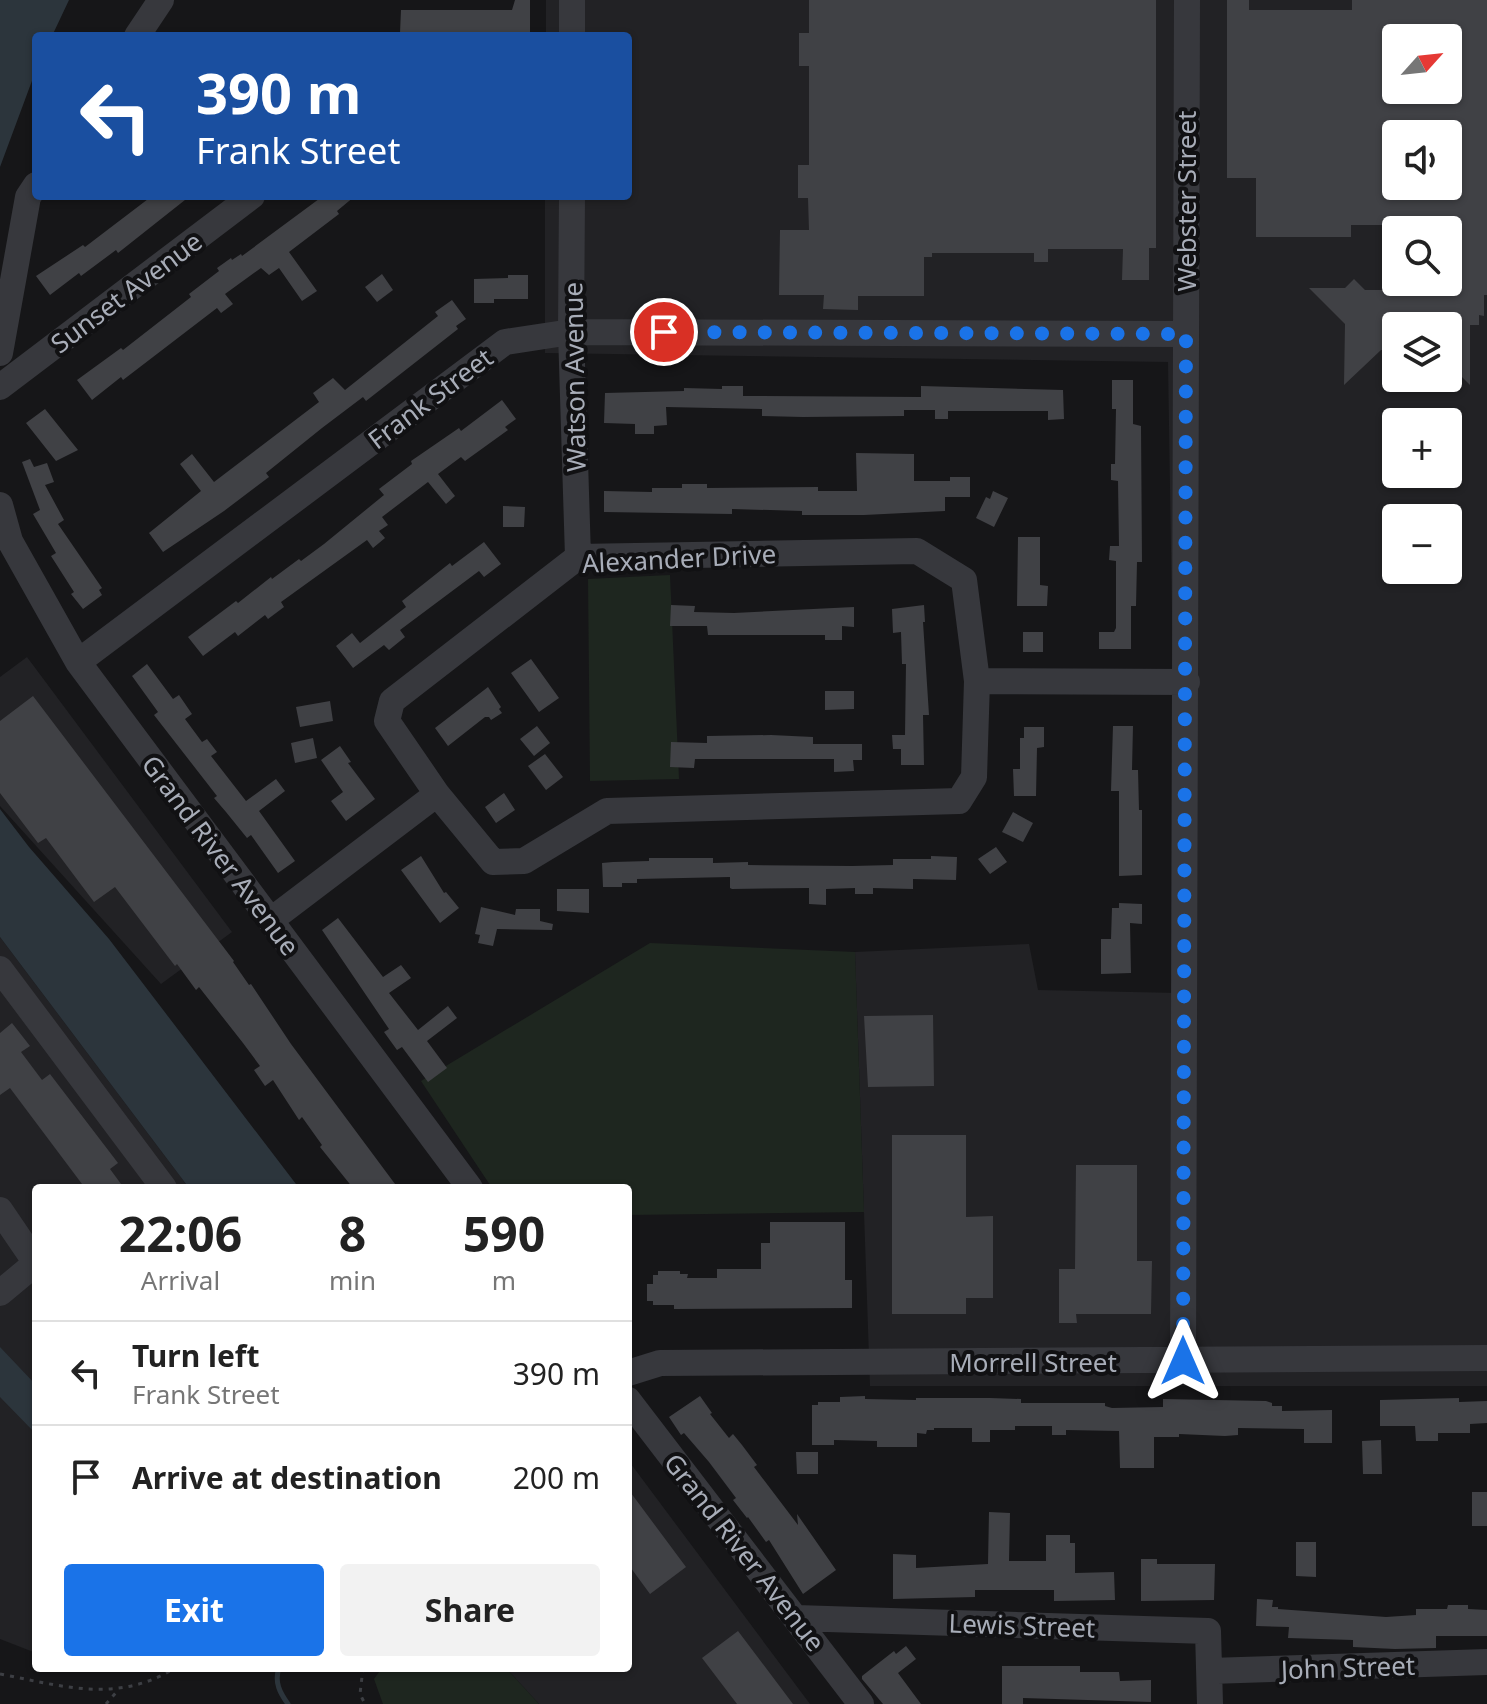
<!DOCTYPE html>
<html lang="en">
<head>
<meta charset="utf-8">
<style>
	:root { --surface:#fff; --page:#f2f2f2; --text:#222; --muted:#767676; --line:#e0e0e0; --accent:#1a73e8 }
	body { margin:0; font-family:"Noto Sans",sans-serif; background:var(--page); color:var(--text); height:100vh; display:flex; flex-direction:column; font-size:30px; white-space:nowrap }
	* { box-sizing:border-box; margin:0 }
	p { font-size:26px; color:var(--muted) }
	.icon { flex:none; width:44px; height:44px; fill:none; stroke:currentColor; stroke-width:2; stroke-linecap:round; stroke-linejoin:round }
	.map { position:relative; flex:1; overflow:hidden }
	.panel { position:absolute; left:32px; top:1184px; width:600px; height:488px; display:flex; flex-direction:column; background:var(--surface); border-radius:8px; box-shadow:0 2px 6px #0004 }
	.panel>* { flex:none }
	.banner { position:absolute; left:32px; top:32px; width:600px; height:168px; border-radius:8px; box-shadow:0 2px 6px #0004; background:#1a4fa0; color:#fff; overflow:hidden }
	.needle { width:52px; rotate:63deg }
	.tools { position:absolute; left:1382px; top:24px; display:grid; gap:16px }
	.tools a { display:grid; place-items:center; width:80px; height:80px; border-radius:8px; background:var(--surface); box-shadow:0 2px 6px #0004; font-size:40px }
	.pin { position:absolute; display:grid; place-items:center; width:68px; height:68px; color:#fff; margin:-34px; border:4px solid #fff; border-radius:50%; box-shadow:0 2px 8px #0007 }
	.me { position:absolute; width:88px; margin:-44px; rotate:0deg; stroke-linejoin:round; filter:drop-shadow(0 0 6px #0008) }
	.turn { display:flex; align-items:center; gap:28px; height:168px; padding:0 32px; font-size:36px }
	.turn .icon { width:104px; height:104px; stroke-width:2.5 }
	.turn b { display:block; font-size:56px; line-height:68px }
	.eta { display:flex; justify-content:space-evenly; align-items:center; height:136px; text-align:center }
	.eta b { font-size:48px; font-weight:700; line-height:56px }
	.primary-button { display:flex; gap:16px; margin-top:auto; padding:16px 32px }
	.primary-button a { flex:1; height:92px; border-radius:8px; background:var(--accent); color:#fff; font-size:32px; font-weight:700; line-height:92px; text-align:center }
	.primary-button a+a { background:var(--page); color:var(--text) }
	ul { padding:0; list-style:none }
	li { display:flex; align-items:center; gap:24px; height:104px; padding:0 32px; border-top:2px solid var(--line) }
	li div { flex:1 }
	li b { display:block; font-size:30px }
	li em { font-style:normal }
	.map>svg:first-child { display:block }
	.built { fill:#222225; fill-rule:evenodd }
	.green { fill:#1e261f }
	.water { fill:#2c353c }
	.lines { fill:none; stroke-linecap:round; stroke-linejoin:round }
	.stream { stroke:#2c353c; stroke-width:5 }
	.building { fill:#404145; fill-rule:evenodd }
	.path { stroke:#3d3f44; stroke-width:3; stroke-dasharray:4 6; stroke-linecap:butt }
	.minor { stroke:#37383d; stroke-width:26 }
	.route { stroke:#1a73e8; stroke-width:14; stroke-dasharray:0 25.2 }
	.labels { text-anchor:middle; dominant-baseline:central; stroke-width:8; stroke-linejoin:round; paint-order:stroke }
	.street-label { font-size:26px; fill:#a8adb8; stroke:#111113 }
</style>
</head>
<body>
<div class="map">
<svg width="1487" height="1704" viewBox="0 0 1487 1704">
	<rect width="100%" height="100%" fill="#161618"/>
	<path class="built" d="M546,0H1487V1386H870L855,952L1029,944L1038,990L1178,993L1168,362L545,353V196H628V36H546ZM1396,38H1448V90H1396ZM1396,134H1448V186H1396ZM1396,230H1448V282H1396ZM1396,326H1448V378H1396ZM1396,422H1448V474H1396ZM1396,518H1448V570H1396Z
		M27,657L232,932L161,984L0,806V677Z
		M0,937L189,1188H36V1653L0,1639Z
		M628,1460L810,1704H539L506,1668H628Z"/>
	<path class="green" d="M670,575L679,779L590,781L588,579Z
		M650,943L855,952L864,1212L628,1215V1188H492L421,1081Z
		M382,1668H506L539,1704H383L374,1679Z"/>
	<path class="water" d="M0,0H69L52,36H36V70L0,167Z
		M0,809L29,847L109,939L299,1188H189L0,937Z
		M0,1347L36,1385V1434L0,1397Z"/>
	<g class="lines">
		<path class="stream" d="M279,1668C274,1682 280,1693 288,1704"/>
	</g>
	<path class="building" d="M515,0H530V32L400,33L401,10H512Z
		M809,0H1156V248H1149V280H1122L1123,249H1048V262H1034V253H932V257H924V296H858V310L823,309L824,295H779L780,230H809L808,198H798V165H809V66H799V33H809Z
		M1227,0H1249V10H1352V0H1487V295H1484V316L1479,315V325H1470V385L1448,363V326H1396V350H1381L1344,385L1345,324L1309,288H1345L1354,279L1365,290H1386V282H1448V230H1432V225H1351V237H1256V178H1227ZM1396,38H1448V90H1396ZM1396,134H1448V186H1396Z
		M152,196H190L118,253L116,250L81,276L79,273L50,295L36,276L83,245L85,247Z
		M323,196H355L337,211L339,214L289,252L317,291L302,301L279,268L269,275L261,268L225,294L233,304L221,313L217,308L123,380L121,377L92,400L77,380L121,348L123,350L191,297L189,294L219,271L217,268L231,258L232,260L241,254L242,256Z
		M382,274L393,290L377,302L365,287Z
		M508,275H528V299H494V303H474V279L508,278Z
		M452,300L466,319L456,326L458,329L366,401L363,397L322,428L266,473L269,477L224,511L163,552L149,533L201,491L180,464L192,454L214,482L319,402L313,393L333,378L345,390L438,316L435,312Z
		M1112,380H1133V424L1141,426L1142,562H1137L1136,606H1131V649H1099V632H1114L1116,628V561L1109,560L1110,546H1119L1118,481L1111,480V464H1115L1116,409H1112Z
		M722,386H743V396L921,397V386L1063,390L1064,419L1048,420V411H948V419H935V410H904V416L803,417L762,416V409L666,407L667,425L654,426V434H635V424L604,423L605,393L684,391V388L722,389Z
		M502,400L516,419L505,427L508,430L465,461L461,457L438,474L455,496L446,504L428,482L382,517L388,525L379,531L385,538L373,548L367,540L281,602L284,607L268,619L265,615L238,636L235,632L203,656L188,637L236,601L238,603L271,577L272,579L299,559L301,561L324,544L384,495L379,489L412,464L411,461L459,428L461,431Z
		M45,409L78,450L56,461L26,423Z
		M856,453L914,454V481H950V477H970V497H945V511L864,515H802V511L732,509V514L604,512V491L652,492V488H682V484H707V488L818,487V491H857Z
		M30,459L34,467L47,463L54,482L45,485L64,520L58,524L102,588L99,590L102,595L83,609L71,594L74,592L51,556L56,553L33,514L40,510L22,462Z
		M993,491L1008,498L994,527L976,518L986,497L990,499Z
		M503,506L525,507L524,527H503Z
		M1018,537H1040V585L1048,586L1047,606H1017Z
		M484,542L501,564L484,577L479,571L400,630L405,637L389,650L384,645L353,668L336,646L352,633L360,643L406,607L402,601L450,563L452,566Z
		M671,605L695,606L694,612L734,613L854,607V627L842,626V640H825V635H708L707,626H670Z
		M924,605L925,622H923L929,715H923L924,765H901V749H893L892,735H905L906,664H902L901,632L893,633L892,609Z
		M1023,632H1043V652H1023Z
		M531,659L559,698L539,712L511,673Z
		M147,664L173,699L179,695L192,714L185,719L202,742L207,739L217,752L211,756L246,801L276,779L285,791L259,811L295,861L278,873L251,835L247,838L226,812L214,798L217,796L154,715L158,712L132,676Z
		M488,687L501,707L499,709L502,713L491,720L489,717H485L448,746L435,728Z
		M825,691H854V709L825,710Z
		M33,696L234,961L233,962L249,985L251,984L291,1044L398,1188H353L320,1147L322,1145L302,1117L299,1120L273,1080L265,1086L254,1070L260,1066L243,1043L199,987L196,990L177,964L175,966L115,887L94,902L46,838L38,843L0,793V721Z
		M330,701L333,721L300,727L296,707Z
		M537,726L550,743L534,756L520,739Z
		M1113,726H1133L1132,770H1138L1139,810H1142V875L1119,876V791H1111Z
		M1024,727H1044V747L1037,748L1036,796H1014L1013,769H1020V738H1024Z
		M771,735L813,737V744H862V760H853L854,771L834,772V759H695L694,768L670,767L671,742L707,743V736Z
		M313,738L317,758L295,763L291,743Z
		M340,746L351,762L348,763L375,799L346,821L331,801L343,792L321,760Z
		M545,754L563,777L546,790L528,766Z
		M504,793L515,810L496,823L485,807Z
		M1013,812L1033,823L1023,842L1002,832Z
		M996,847L1007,862L990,874L978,859Z
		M421,856L444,893L446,892L459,908L440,923L401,870Z
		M931,856L957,857L956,880L913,879V889L873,888V894H855V888L826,889V905L809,904V888L732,889L730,888V877L637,879V883H622V887H603L602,863L613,862L649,861V858H713V863L748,862V865L852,866L893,865V859H931Z
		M557,889H589V913L557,911Z
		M1119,903L1142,904V924L1130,923L1131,973L1101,974V939H1111L1112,908H1119Z
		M481,907L515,915L516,909H540V921L553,924L552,930L497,929L493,946L478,943L480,935L475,934Z
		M338,918L383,977L401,965L411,978L389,993L418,1030L448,1006L457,1018L427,1041L447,1068L428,1082L402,1047L397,1050L384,1032L389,1029L322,930Z
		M933,1015L934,1086L868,1087L864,1016Z
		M12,1023L30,1046L21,1052L42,1080L50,1074L118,1163L110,1169L124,1188H85L10,1088L0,1095V1033Z
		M892,1135H966V1217L993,1216V1298H966V1314H892Z
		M1076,1165H1137V1261H1152L1151,1314H1076L1077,1323H1059V1269H1075Z
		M770,1222H845V1280H852V1308L674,1309V1305H653V1301H647V1284H653V1275H658V1271H680V1274H688L687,1278H717V1269H761V1243H770Z
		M700,1396L712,1413L710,1414L729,1438L733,1434L742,1445L757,1465L754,1467L798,1525L797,1514L836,1570L803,1594L769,1540L766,1542L748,1517L747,1518L733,1500L736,1498L709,1462L684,1433L681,1435L669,1417Z
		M865,1396V1399L916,1400V1398H990L1021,1399V1403H1105V1406L1112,1408L1163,1407V1399L1266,1401L1272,1403V1406H1282V1411L1332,1410V1443H1304V1429L1238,1428V1435L1225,1436L1179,1434V1437H1154V1468H1120L1119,1431L1066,1430V1435H1052V1426H1015V1430H990V1442H972V1428H934V1430H927L926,1434L917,1433V1447H877V1441L834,1440V1445H812V1405H818V1402H840V1397Z
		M1459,1398V1402L1487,1401V1423L1470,1424V1433H1438V1441H1416L1415,1426H1380V1400Z
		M1381,1440L1382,1474H1363L1362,1441Z
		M796,1452H818V1474H797Z
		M628,1489L686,1567L650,1594L628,1564Z
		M1472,1492H1487V1526H1472Z
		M989,1512L1010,1513L1009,1561H1046V1535H1070V1543H1075V1573L1114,1572L1115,1600L1054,1601V1590H975V1597L893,1599V1554L916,1555V1568L988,1564Z
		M1296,1542H1316V1577L1296,1576Z
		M1141,1559H1157V1564H1215L1214,1600L1141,1601Z
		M1257,1599L1273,1600L1272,1607H1278V1609L1386,1617L1416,1615V1609H1447L1448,1605H1468V1609L1487,1610V1636H1436V1648L1395,1649L1353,1647V1640L1288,1638L1289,1627L1256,1626Z
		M738,1631L793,1704H737L702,1658Z
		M906,1646L916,1659L898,1673L921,1704H883L862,1679V1676L894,1651L896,1654Z
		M1002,1666H1080V1672H1119L1120,1681L1151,1680V1702L1023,1698V1704H1002Z"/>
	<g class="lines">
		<path class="path" d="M363,1668L360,1694L365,1704
			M0,1674C62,1686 117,1704 175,1668
			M106,1704L119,1689"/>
		<path class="minor" d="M137,36L161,0
			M572,36V0
			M572,196L571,332L578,557
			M0,353L28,197L36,185
			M0,387L252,196
			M0,505L10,541L78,662L470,1188
			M917,551L964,580L977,681L974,777L959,801L607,811L524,861L493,862L437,794L387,721L392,701L578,557Z
			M78,662L505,342L571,332L1186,334
			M977,681L1187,682
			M271,920L437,794
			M0,969L164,1188
			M0,1210L36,1263
			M0,1293L36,1263
			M1183,1361L1187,0
			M628,1373L660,1363L1487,1358
			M628,1400L861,1704
			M796,1618L1208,1631L1210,1704
			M1210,1671L1487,1662"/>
	</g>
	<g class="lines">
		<path class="route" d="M664,332L1186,334L1183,1361"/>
	</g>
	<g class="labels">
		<g class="street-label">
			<text transform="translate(1186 201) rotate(-90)">Webster Street</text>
			<text transform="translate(126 292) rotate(-37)">Sunset Avenue</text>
			<text transform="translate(574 377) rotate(-91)">Watson Avenue</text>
			<text transform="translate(430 398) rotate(-37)">Frank Street</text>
			<text transform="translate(679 558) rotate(-3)">Alexander Drive</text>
			<text transform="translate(221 855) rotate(53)">Grand River Avenue</text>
			<text x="1033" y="1362">Morrell Street</text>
			<text transform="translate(745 1552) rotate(52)">Grand River Avenue</text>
			<text transform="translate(1022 1625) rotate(2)">Lewis Street</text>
			<text transform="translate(1348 1667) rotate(-2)">John Street</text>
		</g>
	</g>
</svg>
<div class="tools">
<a><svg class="needle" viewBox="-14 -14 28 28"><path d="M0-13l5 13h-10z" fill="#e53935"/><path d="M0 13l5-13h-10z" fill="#767676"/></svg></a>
<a><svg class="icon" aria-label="sound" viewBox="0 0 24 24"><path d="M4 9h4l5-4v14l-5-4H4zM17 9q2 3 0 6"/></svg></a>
<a><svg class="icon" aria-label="search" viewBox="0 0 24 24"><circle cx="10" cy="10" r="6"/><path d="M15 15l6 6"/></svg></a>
<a><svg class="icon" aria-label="layers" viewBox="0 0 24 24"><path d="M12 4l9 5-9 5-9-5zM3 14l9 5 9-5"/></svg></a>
<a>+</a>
<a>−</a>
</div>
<div class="pin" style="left:664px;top:332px;background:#d93025"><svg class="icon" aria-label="arrive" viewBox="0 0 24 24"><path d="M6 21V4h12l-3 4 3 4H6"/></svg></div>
<svg class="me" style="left:1183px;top:1361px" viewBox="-20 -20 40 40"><path d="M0-17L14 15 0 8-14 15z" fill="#1a73e8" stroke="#fff" stroke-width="4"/></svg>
<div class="banner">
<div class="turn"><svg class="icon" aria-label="left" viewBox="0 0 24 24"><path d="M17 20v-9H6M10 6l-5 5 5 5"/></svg><div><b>390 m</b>Frank Street</div></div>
</div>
<section class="panel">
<div class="eta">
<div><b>22:06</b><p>Arrival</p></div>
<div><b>8</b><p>min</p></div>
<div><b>590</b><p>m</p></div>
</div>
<ul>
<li><svg class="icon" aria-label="left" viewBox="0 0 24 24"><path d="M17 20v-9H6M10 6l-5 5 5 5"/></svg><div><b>Turn left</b><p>Frank Street</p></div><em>390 m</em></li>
<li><svg class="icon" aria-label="arrive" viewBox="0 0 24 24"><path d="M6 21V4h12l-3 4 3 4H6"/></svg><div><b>Arrive at destination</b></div><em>200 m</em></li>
</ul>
<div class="primary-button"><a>Exit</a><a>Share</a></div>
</section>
</div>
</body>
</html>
